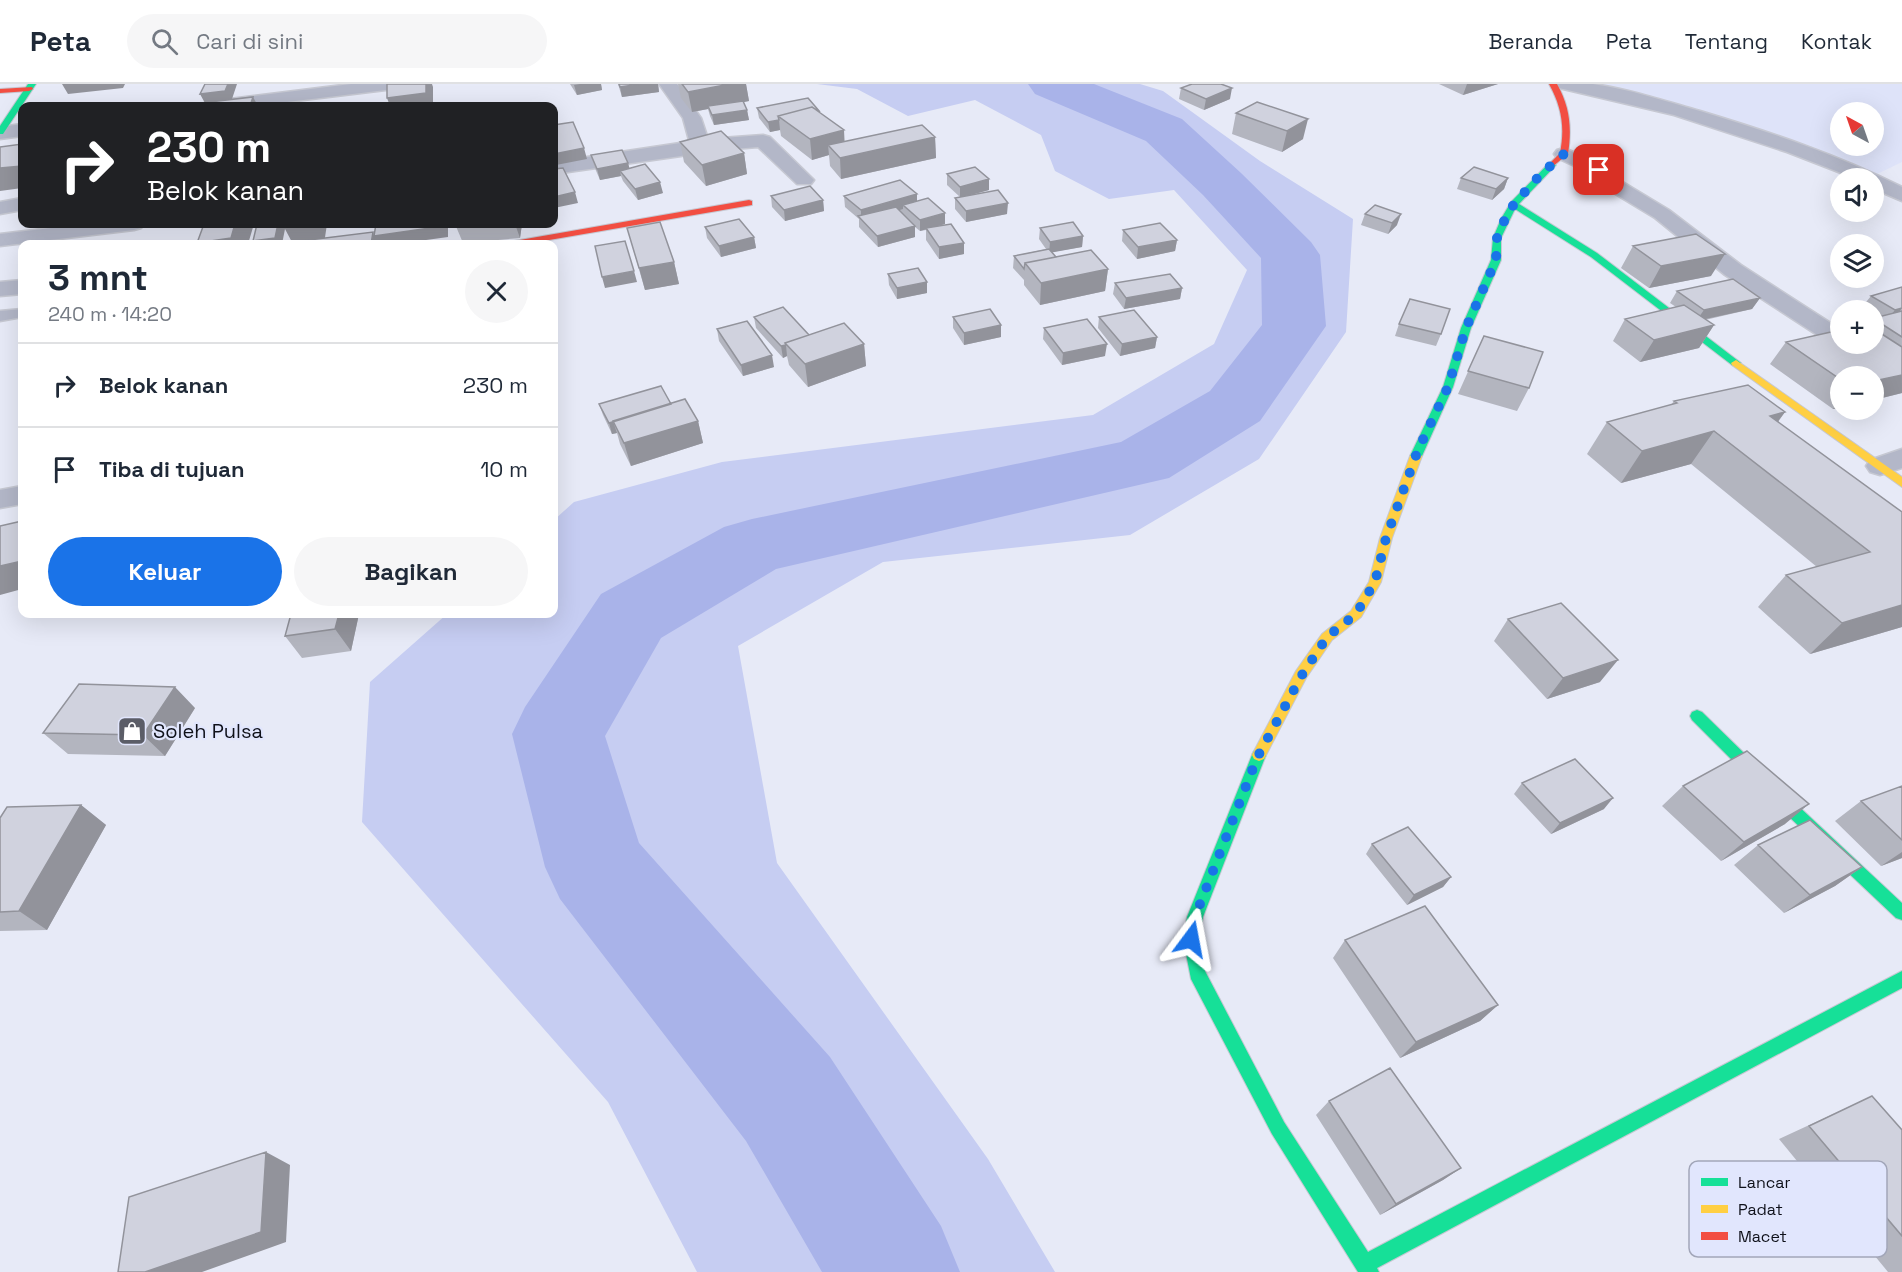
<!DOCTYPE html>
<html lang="id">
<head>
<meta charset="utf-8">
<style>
	:root { --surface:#fff; --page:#f6f6f7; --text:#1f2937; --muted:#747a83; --line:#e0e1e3; --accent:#1a73e8 }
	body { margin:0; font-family:"Space Grotesk",sans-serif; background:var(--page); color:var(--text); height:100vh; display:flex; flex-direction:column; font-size:22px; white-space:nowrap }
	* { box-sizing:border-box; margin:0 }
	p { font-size:20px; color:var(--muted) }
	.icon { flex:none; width:33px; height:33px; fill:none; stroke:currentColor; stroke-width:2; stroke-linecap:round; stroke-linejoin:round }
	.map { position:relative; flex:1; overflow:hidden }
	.details { position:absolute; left:18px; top:156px; width:540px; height:378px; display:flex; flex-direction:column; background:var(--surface); border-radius:12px; box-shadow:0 6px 24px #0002 }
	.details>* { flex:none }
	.top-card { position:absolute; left:18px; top:18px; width:540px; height:126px; border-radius:12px; box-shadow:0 6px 24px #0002; background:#202124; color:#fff; overflow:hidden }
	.needle { width:39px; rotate:320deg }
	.fabs { position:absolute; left:1830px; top:18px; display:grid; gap:12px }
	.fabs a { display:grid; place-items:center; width:54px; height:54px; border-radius:50%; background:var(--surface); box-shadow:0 6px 24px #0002; font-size:30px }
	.pin { position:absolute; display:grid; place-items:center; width:51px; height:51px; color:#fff; margin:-26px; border-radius:12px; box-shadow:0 3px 9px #0006 }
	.me { position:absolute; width:66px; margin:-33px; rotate:13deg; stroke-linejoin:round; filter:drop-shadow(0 0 4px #0008) }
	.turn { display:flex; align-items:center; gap:21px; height:126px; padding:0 30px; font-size:27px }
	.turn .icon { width:78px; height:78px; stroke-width:2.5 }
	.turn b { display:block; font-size:42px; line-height:51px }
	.round { display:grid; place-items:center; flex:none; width:63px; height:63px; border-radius:32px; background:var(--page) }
	.headline { display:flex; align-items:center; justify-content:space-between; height:102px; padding:0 30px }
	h1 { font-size:36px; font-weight:600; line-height:45px }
	.action { display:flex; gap:12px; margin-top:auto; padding:12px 30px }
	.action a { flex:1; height:69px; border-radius:36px; background:var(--accent); color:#fff; font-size:24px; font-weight:600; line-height:69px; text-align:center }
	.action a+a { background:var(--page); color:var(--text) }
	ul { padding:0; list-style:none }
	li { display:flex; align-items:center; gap:18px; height:84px; padding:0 30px; border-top:2px solid var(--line) }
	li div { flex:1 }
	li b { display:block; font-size:22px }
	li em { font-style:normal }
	header { display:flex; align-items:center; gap:36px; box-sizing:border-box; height:84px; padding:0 30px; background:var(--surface); border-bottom:2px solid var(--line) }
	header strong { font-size:28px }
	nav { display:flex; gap:33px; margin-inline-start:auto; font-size:21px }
	.search { width:420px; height:54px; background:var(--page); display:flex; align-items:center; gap:15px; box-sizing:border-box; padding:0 21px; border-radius:33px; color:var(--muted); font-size:22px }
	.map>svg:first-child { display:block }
	.built { fill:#dee3f9; fill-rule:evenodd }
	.green { fill:#c6cdf2 }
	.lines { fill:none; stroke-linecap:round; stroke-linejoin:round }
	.river { fill:#a9b3e9; fill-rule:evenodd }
	.lane-casing { stroke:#c6c8d2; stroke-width:3 }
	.street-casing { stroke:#c6c8d2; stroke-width:3 }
	.fast-casing { stroke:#c6c8d2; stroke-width:2 }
	.slow-casing { stroke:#c6c8d2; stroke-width:2 }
	.jam-casing { stroke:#c6c8d2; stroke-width:2 }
	.lane { fill:#b3b7c8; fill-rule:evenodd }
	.street { fill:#b3b7c8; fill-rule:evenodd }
	.fast { fill:#16e098; fill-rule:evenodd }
	.slow { fill:#ffcf43; fill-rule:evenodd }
	.jam { fill:#f24e42; fill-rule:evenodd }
	.wall { fill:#b3b5bf }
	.shaded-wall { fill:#92939b }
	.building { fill:#d0d2de; stroke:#92939b; stroke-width:1.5 }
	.route { stroke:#1a73e8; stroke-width:10; stroke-dasharray:0 18 }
	.labels { text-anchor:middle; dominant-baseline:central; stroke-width:4.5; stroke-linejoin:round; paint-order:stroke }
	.poi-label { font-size:20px; fill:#0f111a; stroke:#e1e6fd; text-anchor:start }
	.key { fill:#e1e6fd; stroke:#a2a6b9; stroke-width:1.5 }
	.key-label { font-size:16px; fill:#0f111a }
</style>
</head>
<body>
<header>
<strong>Peta</strong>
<div class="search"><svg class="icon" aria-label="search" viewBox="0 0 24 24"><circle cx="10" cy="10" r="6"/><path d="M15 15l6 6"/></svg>Cari di sini</div>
<nav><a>Beranda</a><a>Peta</a><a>Tentang</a><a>Kontak</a></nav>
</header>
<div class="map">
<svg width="1902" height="1188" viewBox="0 0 1902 1188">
	<rect width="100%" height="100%" fill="#e7eaf7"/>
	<path class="built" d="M1565,0H1902V78L1869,94L1847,83L1799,65ZM1840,28H1874V62H1840Z"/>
	<path class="green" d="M817,0H1140L1163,7L1260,77L1353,135L1346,248L1259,375L1130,451L883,478L738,562L777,779L988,1075L1055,1188H697L608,1018L362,738L370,598L447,530H554V436L574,418L722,378L1093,331L1214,260L1247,186L1174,106L1109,115L1055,87L1041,51L975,16L908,32L857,5Z"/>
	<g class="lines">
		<path class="river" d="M1028,0H1094L1182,35L1241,89L1311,158L1320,171L1326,242L1260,337L1169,394L776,485L661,554L605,652L639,759L830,973L941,1142L960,1188H822L746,1057L560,815L545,783L512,650L525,623L601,510L724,443L752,435L1121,358L1210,307L1262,241L1261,174L1203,111L1146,57L1035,10Z"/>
		<g class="lane-casing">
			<path id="lane" d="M22,225V233L0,237V227Z"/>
		</g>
		<g class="street-casing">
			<path id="street" d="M351,0H403L400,4L394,5L254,22H205L208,18L214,17Z
				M659,0H677L701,34L708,55L763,51L770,53L814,96L811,100H797L758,63L696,68L681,72L554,90V78L687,58L689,56L683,34Z
				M1556,0C1568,0 1581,0 1593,0C1629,5 1665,17 1700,27C1770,48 1838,71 1902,103V117L1874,105V94H1854L1787,68L1674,31L1559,4Z
				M22,40V52L0,55V43Z
				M1564,64L1606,82L1621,97L1669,126L1741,181L1840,245V260H1849L1840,262L1831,260L1725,191L1655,134L1607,105L1592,90L1557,74L1554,70L1557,66Z
				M22,114V126L0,130V118Z
				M85,140H145L141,144L134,146L0,162V150Z
				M22,196V210L0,212V198Z
				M1902,365V384L1880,391L1870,388L1866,382L1870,376Z
				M22,402V420L0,424V406Z"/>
		</g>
		<g class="fast-casing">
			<path id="fast" d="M28,0H36L3,50H0V42Z
				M1549,79L1556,81L1519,120L1597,169L1741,279L1736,282L1732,281L1591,173L1515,125L1501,154V176L1471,244L1453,303L1422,372L1416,376L1412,375L1410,372L1443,303L1461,244L1491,176L1493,154L1501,135L1511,118Z
				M1697,626L1702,628L1794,718L1902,819V836L1896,834L1784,728L1692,636L1690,632L1692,628Z
				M1259,665L1264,667L1266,671L1203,833L1199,855L1205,887L1284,1038L1368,1168L1902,887V904L1377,1184L1379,1188H1358L1272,1050L1191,895L1183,855L1187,833L1252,671L1254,667Z"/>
		</g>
		<g class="slow-casing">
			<path id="slow" d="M1736,276L1902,393V403L1732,281L1731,279Z
				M1416,368L1422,372L1392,454L1381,498L1361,533L1332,556L1306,594L1264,675L1259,677L1254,675L1252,671L1296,587L1322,550L1351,527L1369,498L1380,454L1410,372Z"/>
		</g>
		<g class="jam-casing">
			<path id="jam" d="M1549,0H1557C1570,23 1572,44 1568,70L1552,83L1548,81L1560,69C1565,44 1562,23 1549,0Z
				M32,3L33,5L29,7L0,9V5Z
				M749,116L752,117V121L526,160H510L514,157Z"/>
		</g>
		<use href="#lane" class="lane"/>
		<use href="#street" class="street"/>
		<use href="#fast" class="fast"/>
		<use href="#slow" class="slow"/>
		<use href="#jam" class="jam"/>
	</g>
	<path class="wall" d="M570,0H601L602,6L577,11Z
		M618,0H658L659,8L622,13Z
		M678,0H746L749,17L743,18L747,26L749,36L714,41L710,32L708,25L692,28L681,14Z
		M1439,0H1498L1463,11Z
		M1181,4L1230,15L1204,26L1179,15Z
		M1257,18L1303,55L1282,68L1232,50L1236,29Z
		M757,24L820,29L845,58L935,53L936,74L841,95L830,82L829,71L812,76L781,52L780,46L770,48L759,34Z
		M680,58L744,69L747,90L706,102L684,78Z
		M591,71L628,79L629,84L663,109L638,116L623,97L621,92L600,96L594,82Z
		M947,90L989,95V106L970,111L1007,130L966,138L955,125V114L960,113L947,101Z
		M1461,94H1508L1504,105L1492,116L1457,105Z
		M917,110V117L945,140L939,142L964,170L939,175L926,156V146L920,147L915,143V153L878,163L859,143V135L845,123L844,112Z
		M771,112L823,116L824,127L785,137L772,123Z
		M1365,130L1397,141L1388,150L1361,141Z
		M455,140H522L520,154L463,159Z
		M705,143L754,153L756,164L721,173L707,154Z
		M627,144L674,178L679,200L645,206Z
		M1040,144L1083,152L1082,163L1052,168L1056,173L1108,185L1105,207L1040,221L1024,201V196L1013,184L1014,172L1046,165L1039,155Z
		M1123,146L1177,156L1175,167L1137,175L1122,157Z
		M1633,162L1711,192L1649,204L1621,184Z
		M888,190L927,209L897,215L889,201Z
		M1115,199L1182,204L1180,215L1124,225L1113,210Z
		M1902,203V309L1874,316L1840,292V324L1833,325L1770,280L1786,258L1874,260V234L1878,233L1874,230V226H1868L1862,223L1871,212Z
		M1677,207L1760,214L1752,225L1705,236L1714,241L1699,264L1640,278L1613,257L1625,235L1676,223L1670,219Z
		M754,233L809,251L864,260L866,282L808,303L789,281L787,272L783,274L756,244Z
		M953,233L1001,241V253L964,261L953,244Z
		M1099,233L1157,253L1155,264L1120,272L1098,244Z
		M1399,240L1441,250L1436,262L1395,252Z
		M1044,244L1105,272L1062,281L1043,255Z
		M717,245L774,283L743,292L719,257Z
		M1484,252L1529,304L1517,327L1458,310Z
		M1674,317L1785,328L1778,338L1902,428V543L1810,570L1758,523L1786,491L1817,483L1691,380L1621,399L1587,370L1607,338L1671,321Z
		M599,320H671L698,337L703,359L631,382L620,360L617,349L612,350L603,331Z
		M359,530L351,567L302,574L285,552Z
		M1508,535L1600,598L1547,615L1494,557Z
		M195,624L165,672L68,670L43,649Z
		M1522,699L1604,725L1551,750L1514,710Z
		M1683,702L1785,740L1721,777L1662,722Z
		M1902,702V774L1881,782L1835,737L1861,717Z
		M81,721L106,741L47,846L0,847V734Z
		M1372,760L1451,793L1443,803L1407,821L1366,770Z
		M1758,761L1862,783L1835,802L1784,829L1734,781Z
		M1345,856L1498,921L1480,937L1400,974L1333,874Z
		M1872,1012L1902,1046V1188H1888L1779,1055Z
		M1329,1017L1461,1084L1443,1096L1380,1131L1316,1031Z"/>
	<path class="shaded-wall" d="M62,0H125L123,4L68,10Z
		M228,0H237L231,18L206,21L200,10Z
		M426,0H432L433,3V22H390L387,14Z
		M580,0H601L602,6L577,11L574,1Z
		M640,0H658L659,8L622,13L620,3Z
		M730,0H746L749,17L709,25L708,22V25L692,28L688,8Z
		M1467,0H1498L1463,11Z
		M1232,4L1230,15L1204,26L1206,15Z
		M253,13L258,22H250Z
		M747,26L749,36L714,41L712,31Z
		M1308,35L1303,55L1282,68L1287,47Z
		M779,36L780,46L770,48L768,38Z
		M844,46L845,66L828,61L829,71L812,76L810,55Z
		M935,53L936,74L841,95L840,74Z
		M584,64L587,75L556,81L554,70Z
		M744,69L747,90L706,102L702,81Z
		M628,79L631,90L620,87L621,92L600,96L597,85Z
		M22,82V104L0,107V84Z
		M1508,94L1504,105L1492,116L1496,105Z
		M989,95V106L960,114V103Z
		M660,98L663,109L638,116L635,105Z
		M575,108L578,119L554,124V113Z
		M917,110V120L903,121V125L863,137L861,135V126Z
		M823,116L824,127L785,137L784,126Z
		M1008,119L1007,130L966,138V127Z
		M945,129V140L920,147V136Z
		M1401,130L1397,141L1388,150L1392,139Z
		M235,140H254L248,160H198L197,159Z
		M278,140H327L324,160H293L285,145L282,160H255L253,157Z
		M444,140H448V153L397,160H371L373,148L374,152Z
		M515,140H522L520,154Z
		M915,142V153L878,163L877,152Z
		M1083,152L1082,163L1049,169L1050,158Z
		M754,153L756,164L721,173L719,162Z
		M1177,156L1175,167L1137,175L1138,163Z
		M964,159V170L939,175V163Z
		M1725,170L1711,192L1649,204L1661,182Z
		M674,178L679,200L645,206L639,184Z
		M1108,185L1105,207L1040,221L1041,199Z
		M634,187L637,198L605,204L602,193Z
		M927,198V209L897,215V204Z
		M1182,204L1180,215L1124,225L1126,214Z
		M1760,214L1752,225L1696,237L1704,226Z
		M1902,224L1893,236L1886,237L1895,226Z
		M1001,241V253L964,261V249Z
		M1714,241L1699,264L1640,278L1654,256Z
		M1157,253L1155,264L1120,272L1122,260Z
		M864,260L866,282L808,303L805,280Z
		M1107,260L1105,272L1062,281L1063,269Z
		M786,261L787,272L783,274L781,262Z
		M772,271L774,283L743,292L741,281Z
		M1902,291V309L1874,316V297Z
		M1840,316V324L1833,325Z
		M1785,328L1761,360L1770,332Z
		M613,337L617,349L612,350L609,339Z
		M698,337L703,359L631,382L624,359Z
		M1714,347L1691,380L1621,399L1642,367Z
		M22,477V505L0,511V482Z
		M1902,521V543L1810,570L1842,539Z
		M339,530H359L351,567L335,545Z
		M1618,576L1600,598L1547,615L1563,594Z
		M175,603L195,624L165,672L143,651Z
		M1613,714L1604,725L1551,750L1560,739Z
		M1809,720L1785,740L1721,777L1744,758Z
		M81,721L106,741L47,846L19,827Z
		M1902,768V774L1881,782Z
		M1862,783L1835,802L1784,829L1810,811Z
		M1451,793L1443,803L1407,821L1414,811Z
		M1498,921L1480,937L1400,974L1416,958Z
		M266,1068L290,1081L286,1158L202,1188H145Z
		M1461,1084L1443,1096L1380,1131L1396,1120Z"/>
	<path class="building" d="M205,0H228L225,7L200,10Z
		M387,0H426V9L387,14Z
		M619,0H640L620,3Z
		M682,0H730L688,8Z
		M1192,0H1221L1232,4L1206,15L1181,4Z
		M253,13L250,22H199L201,19Z
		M808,14L820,28L812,23L778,32L779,36L768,38L757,24Z
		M743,17L747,26L712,31L708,22Z
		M1257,18L1308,35L1287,47L1236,29Z
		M193,20L192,22H175Z
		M812,23L844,46L810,55L778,32Z
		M573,38L584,64L554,70V41Z
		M922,41L935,53L840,74L828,61Z
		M721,47L744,69L702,81L680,58Z
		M22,60V82L0,84V63Z
		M622,66L628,79L597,85L591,71Z
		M645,80L660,98L635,105L620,87Z
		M975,83L989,95L960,103L947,90Z
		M1474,83L1508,94L1496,105L1461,94Z
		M563,84L575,108L554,113V85Z
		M900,96L917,110L861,126L844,112Z
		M810,102L823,116L784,126L771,112Z
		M998,106L1008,119L966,127L955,114Z
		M928,114L945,129L920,136L903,121Z
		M1375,121L1401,130L1392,139L1365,130Z
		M896,123L915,142L877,152L858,132Z
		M739,135L754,153L719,162L705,143Z
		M660,138L674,178L639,184L627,144Z
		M1073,138L1083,152L1050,158L1040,144Z
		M1160,139L1177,156L1138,163L1123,146Z
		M204,140H235L231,154L197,159Z
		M257,140H278L275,154L253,157Z
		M285,140H305L284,142Z
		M376,140H444V142L374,152Z
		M951,140L964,159L939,163L926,144Z
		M373,148L371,160H292L293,158Z
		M1696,150L1725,170L1661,182L1633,162Z
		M625,157L634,187L602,193L595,162Z
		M1049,165L1056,173L1025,179L1024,185L1014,172Z
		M1091,166L1108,185L1041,199L1025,179Z
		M918,184L927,198L897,204L888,190Z
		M1170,190L1182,204L1126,214L1115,199Z
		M1733,195L1760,214L1704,226L1677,207Z
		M1902,203V224L1895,226L1871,212Z
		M1410,215L1450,225L1441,250L1399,240Z
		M1684,221L1714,241L1654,256L1625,235Z
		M783,223L809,251L785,259L786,261L781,262L754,233Z
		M990,225L1001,241L964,249L953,233Z
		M1134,226L1157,253L1122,260L1099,233Z
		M1902,227V253L1874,235V234Z
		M1087,235L1107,260L1063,269L1044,244Z
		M747,237L772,271L741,281L717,245Z
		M844,239L864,260L805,280L785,259Z
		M1874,245L1902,263V291L1874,297V292H1840V295L1786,258L1840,246V260H1874Z
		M1484,252L1543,268L1529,304L1468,287Z
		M1748,301L1785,328L1770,332L1902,428V521L1842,539L1786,491L1870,468L1714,347L1642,367L1607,338L1677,319L1674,317Z
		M661,302L671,320L609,339L599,320Z
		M685,315L698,337L624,359L613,337Z
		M22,437V477L0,482V442Z
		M1561,519L1618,576L1563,594L1508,535Z
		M291,530H339L335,545L285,552Z
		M79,600L175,603L143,651L43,649Z
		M1747,667L1809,720L1744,758L1683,702Z
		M1575,675L1613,714L1560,739L1522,699Z
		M1902,702V756L1861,717Z
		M81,721L19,827L0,828V734L7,723Z
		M1810,736L1862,783L1810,811L1758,761Z
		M1408,743L1451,793L1414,811L1372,760Z
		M1425,822L1498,921L1416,958L1345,856Z
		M1390,984L1461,1084L1396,1120L1329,1017Z
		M1872,1012L1902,1046V1152L1809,1042Z
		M266,1068L261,1148L145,1188H118L129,1113Z"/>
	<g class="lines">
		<path class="route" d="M1191,855L1195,833L1257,674L1302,591L1327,553L1356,530L1375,498L1386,454L1418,366L1448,303L1466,244L1496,176L1497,154L1505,135L1514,120L1541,90L1564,70L1599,86"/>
	</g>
	<defs>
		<g id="shop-square" transform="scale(1.5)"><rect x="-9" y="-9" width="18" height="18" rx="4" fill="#5b5d67" stroke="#e1e6fd"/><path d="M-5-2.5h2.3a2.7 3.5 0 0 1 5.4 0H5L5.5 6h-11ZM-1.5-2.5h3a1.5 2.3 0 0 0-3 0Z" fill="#fff"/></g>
	</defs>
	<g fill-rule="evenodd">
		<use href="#shop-square" x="132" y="647"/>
	</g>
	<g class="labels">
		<g class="poi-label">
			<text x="153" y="647">Soleh Pulsa</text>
		</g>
	</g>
	<rect x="1689" y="1077" width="198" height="96" rx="9" class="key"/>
	<rect x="1701" y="1094" width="27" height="8" fill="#16e098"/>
	<rect x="1701" y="1121" width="27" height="8" fill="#ffcf43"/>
	<rect x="1701" y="1148" width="27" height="8" fill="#f24e42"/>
	<g class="key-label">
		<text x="1738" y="1104">Lancar</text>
		<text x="1738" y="1131">Padat</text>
		<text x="1738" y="1158">Macet</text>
	</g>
</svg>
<div class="fabs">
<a><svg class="needle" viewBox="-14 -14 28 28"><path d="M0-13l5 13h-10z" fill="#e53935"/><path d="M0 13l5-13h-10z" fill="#747a83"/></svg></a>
<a><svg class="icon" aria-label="sound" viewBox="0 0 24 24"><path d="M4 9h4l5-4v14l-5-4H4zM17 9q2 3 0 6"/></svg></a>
<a><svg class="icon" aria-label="layers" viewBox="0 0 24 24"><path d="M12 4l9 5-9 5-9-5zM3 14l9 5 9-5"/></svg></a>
<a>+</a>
<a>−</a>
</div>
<div class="pin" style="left:1599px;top:86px;background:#d93025"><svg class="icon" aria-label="arrive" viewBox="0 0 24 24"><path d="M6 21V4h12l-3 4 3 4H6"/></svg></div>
<svg class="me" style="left:1191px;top:855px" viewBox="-20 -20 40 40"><path d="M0-17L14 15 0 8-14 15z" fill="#1a73e8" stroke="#fff" stroke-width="4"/></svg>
<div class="top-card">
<div class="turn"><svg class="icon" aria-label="right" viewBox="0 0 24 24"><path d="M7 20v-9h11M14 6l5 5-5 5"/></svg><div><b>230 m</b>Belok kanan</div></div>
</div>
<section class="details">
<div class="headline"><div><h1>3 mnt</h1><p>240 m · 14:20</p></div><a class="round"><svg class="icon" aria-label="close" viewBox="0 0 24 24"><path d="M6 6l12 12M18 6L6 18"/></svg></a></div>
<ul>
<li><svg class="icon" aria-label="right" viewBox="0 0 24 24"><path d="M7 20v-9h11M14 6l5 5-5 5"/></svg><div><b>Belok kanan</b></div><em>230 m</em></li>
<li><svg class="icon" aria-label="arrive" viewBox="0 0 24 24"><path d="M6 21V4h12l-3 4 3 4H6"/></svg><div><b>Tiba di tujuan</b></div><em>10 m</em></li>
</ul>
<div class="action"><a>Keluar</a><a>Bagikan</a></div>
</section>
</div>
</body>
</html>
